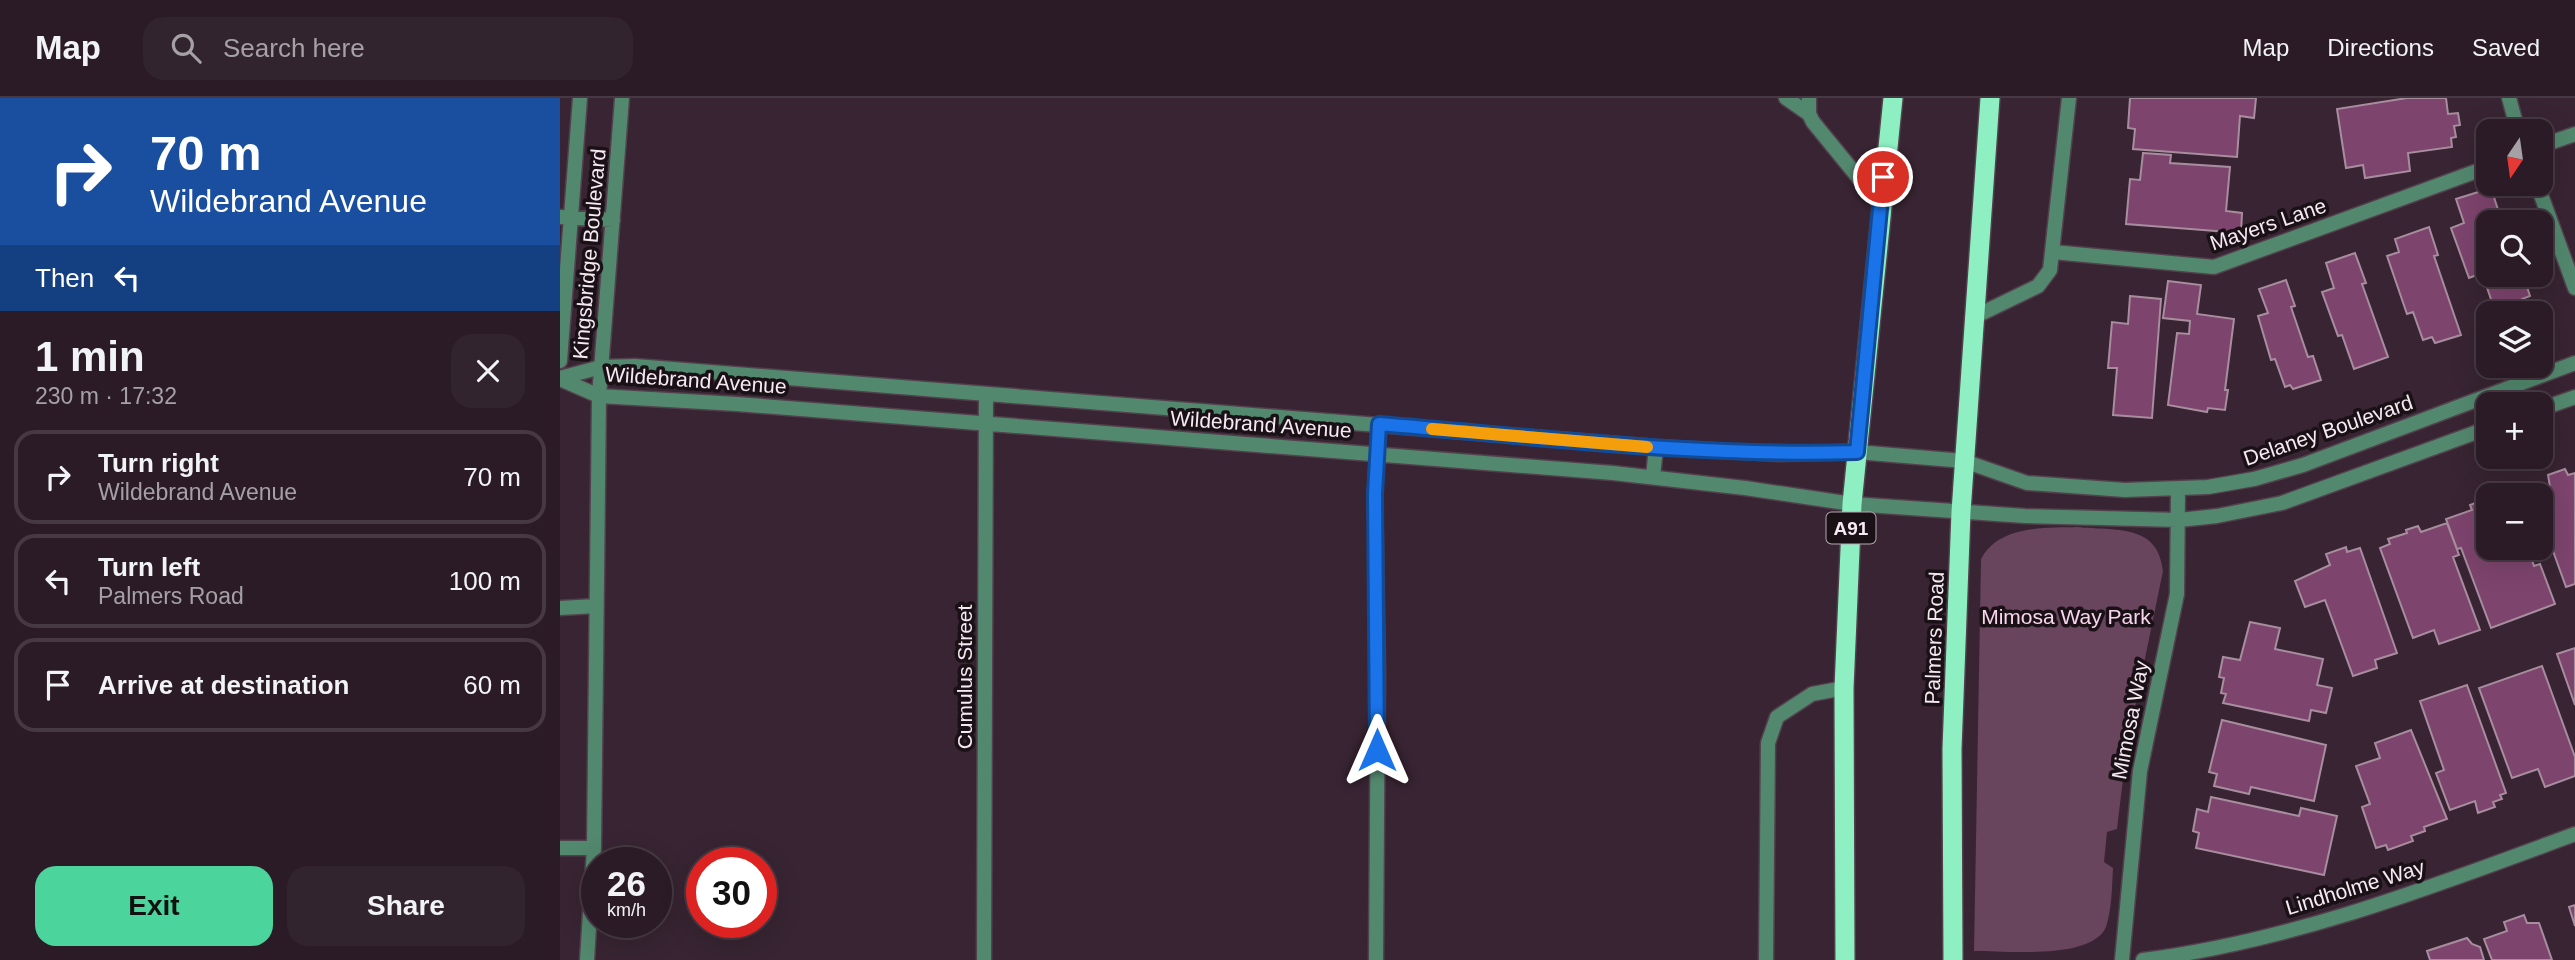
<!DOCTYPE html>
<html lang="en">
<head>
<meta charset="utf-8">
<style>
	:root { --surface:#2a1b26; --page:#32242e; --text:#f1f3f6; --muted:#a5a1a7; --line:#463943; --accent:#4bd49b }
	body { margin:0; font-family:Arial,sans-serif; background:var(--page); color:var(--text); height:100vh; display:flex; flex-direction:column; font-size:26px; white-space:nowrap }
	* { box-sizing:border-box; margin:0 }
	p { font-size:23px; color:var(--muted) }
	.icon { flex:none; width:38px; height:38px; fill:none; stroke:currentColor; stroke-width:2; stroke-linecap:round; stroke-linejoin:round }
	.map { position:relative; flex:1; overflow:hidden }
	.details { display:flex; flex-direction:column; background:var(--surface); width:560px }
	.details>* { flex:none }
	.banner { background:#1a4fa0; color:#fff; overflow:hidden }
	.needle { width:46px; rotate:193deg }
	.fabs { position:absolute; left:1916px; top:21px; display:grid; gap:14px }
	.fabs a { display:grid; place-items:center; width:77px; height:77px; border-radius:14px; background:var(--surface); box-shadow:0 7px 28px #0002,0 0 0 2px var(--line); font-size:35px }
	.speed { position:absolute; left:21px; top:749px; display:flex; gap:14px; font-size:35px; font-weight:700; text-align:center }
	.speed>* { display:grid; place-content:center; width:91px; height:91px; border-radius:50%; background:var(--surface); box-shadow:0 7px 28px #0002,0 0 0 2px var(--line); line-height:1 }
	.speed small { font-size:18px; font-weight:400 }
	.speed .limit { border:10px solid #d22; background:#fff; color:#111 }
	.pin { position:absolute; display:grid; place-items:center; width:60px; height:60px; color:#fff; margin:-30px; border:4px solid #fff; border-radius:50%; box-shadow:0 2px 7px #0007 }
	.me { position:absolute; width:77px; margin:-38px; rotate:0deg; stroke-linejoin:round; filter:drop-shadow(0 0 5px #0008) }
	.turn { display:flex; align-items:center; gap:24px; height:147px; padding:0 35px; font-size:32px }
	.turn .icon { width:91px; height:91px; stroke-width:2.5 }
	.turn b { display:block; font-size:49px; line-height:60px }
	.then { display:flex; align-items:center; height:66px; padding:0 35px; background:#0003; gap:14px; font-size:26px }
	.round { display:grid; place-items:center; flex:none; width:74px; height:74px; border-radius:21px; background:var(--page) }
	.summary { display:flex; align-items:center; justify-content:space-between; height:119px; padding:0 35px }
	h1 { font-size:42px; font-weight:800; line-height:52px }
	.action { display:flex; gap:14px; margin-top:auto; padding:14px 35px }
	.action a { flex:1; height:80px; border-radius:21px; background:var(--accent); color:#111; font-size:28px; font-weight:800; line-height:80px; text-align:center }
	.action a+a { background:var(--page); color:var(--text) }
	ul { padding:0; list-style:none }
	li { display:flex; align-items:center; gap:21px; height:94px; margin:0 14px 10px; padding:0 21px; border:4px solid var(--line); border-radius:21px }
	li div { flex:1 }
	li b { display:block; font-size:26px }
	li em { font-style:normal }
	header { display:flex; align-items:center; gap:42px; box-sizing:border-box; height:98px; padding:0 35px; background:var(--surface); border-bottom:2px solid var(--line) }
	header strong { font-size:33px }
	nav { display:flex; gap:38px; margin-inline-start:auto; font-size:24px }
	.search { width:490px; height:63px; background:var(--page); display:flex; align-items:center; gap:18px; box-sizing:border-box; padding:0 24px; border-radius:21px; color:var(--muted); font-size:26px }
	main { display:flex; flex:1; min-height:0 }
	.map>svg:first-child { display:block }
	.green { fill:#68445d }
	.building { fill:#7d446d; stroke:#a78d9e; stroke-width:2 }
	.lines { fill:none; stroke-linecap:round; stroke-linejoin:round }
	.service-casing { stroke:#53404d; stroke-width:17 }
	.minor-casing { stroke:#53404d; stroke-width:17 }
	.trunk-casing { stroke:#53404d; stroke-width:22 }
	.service { stroke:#52886e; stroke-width:14 }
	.minor { stroke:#52886e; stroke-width:14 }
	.trunk { stroke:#8ef0c2; stroke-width:19 }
	.route-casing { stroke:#114b97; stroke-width:18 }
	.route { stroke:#1a73e8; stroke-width:12 }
	.slow { stroke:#f59e0b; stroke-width:12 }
	.labels { text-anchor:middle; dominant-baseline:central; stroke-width:7; stroke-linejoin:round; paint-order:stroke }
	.shield { fill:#1a1117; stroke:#b5a8b0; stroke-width:2 }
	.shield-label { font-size:19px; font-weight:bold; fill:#f7e9f2 }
	.street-label { font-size:21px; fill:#f7e9f2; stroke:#1a1117 }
	.park-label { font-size:21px; fill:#f9d5ed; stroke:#1a1117 }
</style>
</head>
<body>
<header>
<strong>Map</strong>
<div class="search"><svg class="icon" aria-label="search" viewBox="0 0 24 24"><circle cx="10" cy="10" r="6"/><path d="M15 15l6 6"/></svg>Search here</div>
<nav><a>Map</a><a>Directions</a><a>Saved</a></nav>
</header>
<main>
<section class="details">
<div class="banner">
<div class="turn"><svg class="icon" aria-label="right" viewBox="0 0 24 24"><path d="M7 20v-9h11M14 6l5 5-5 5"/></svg><div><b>70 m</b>Wildebrand Avenue</div></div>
<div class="then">Then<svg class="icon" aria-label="left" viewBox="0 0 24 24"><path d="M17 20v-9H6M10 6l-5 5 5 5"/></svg></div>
</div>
<div class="summary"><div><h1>1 min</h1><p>230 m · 17:32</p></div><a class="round"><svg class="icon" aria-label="close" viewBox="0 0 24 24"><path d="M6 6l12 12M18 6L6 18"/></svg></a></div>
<ul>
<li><svg class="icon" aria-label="right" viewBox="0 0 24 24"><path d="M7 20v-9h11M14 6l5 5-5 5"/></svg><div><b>Turn right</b><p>Wildebrand Avenue</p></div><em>70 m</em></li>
<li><svg class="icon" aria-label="left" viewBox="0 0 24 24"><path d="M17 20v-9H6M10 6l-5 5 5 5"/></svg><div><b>Turn left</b><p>Palmers Road</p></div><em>100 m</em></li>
<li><svg class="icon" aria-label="arrive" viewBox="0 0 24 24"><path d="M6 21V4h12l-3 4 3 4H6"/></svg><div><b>Arrive at destination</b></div><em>60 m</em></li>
</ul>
<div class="action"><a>Exit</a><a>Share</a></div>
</section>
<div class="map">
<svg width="2015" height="862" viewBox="0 0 2015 862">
	<rect width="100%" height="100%" fill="#382432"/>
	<path class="green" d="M1517,429C1555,433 1598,425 1603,473L1567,648L1557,731L1547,734L1544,764L1553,770C1552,788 1552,811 1546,829C1532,862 1447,853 1414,853L1421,461C1439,427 1484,430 1517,429Z"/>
	<path class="building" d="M1570,0H1696L1694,20L1680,18L1677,59L1573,51L1575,31L1568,30Z
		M1886,0L1888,16L1898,15L1900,27L1894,28L1896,39L1891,40L1892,49L1848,55L1850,73L1805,80L1803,67L1786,70L1777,11L1847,0Z
		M1583,55L1611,57L1610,65L1670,69L1666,113L1682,115L1681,135L1566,126L1570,81L1580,82Z
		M1931,90L1942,124H1928V177H1963L1970,198L1962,201L1963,204L1935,213L1922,175L1909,180L1891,130L1904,125L1896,101Z
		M1869,129L1878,157L1874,158L1901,237L1875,245L1872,239L1863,242L1853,214L1847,216L1827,158L1839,154L1835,141Z
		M1795,155L1806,185L1802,186L1828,259L1794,271L1782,237L1778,238L1762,194L1774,190L1766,165Z
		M1726,182L1735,208L1731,209L1748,259L1753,258L1761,282L1733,291L1730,287L1725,289L1715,261L1711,262L1698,218L1708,215L1699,191Z
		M1608,183L1641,187L1637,216L1674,221L1665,292H1668L1665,312L1648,310L1647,314L1608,307L1617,235L1629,236L1630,223L1603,220Z
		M1570,198L1601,201L1592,320L1553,317L1557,270H1548L1552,224L1568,226Z
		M2005,371L2008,377L2015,375V486L2006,489L1984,428L1981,429V398L1991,395L1988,377Z
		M1952,391L1954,397H1936Z
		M1928,400V450H1968L1974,468L1980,466L1995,506L1931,530L1901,450L1897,451L1886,421L1912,412L1910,407Z
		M1887,425L1899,457L1893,459L1920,532L1879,546L1874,532L1853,540L1820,450L1830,446L1828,441L1847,435L1846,432L1858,428L1861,434Z
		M1786,449L1787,454L1800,450L1837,555L1815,562L1817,570L1793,578L1765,502L1745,509L1735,483L1770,467L1766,456Z
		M1690,524L1720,530L1715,551L1763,561L1757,587L1772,590L1766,615L1751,612L1749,623L1663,605L1666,596L1661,595L1664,580L1659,579L1663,559L1680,562Z
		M2015,550V607L1997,556Z
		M1982,568L2015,659V678L1985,689L1978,671L1952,680L1919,590Z
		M1907,587L1946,695L1940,697L1942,701L1933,704L1935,709L1918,715L1915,703L1890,712L1876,675L1884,672L1860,603Z
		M1662,622L1766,647L1754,703L1691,689L1689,696L1654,688L1657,676L1649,674Z
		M1851,632L1887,721L1864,729L1865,733L1851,738L1853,743L1828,752L1826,747L1816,750L1802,709L1810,706L1796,668L1820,660L1815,645Z
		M1651,699L1739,718L1741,710L1777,718L1764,777L1636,750L1639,735L1633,733L1637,711L1648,714Z
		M2015,807V828L2009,809Z
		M1964,817L1967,825H1979L1992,862H1932L1924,841L1947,833L1944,824Z
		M1907,840L1912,846L1920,849L1924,862H1870L1867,853Z"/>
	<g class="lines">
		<g class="service-casing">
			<path id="service" d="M1981,48L2015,36
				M1493,154L1654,169L1928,69"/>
		</g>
		<g class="minor-casing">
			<path id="minor" d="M1226,0L1249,16
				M1249,0V16L1253,24L1320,106
				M1949,0L1958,33
				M1977,86L2015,190
				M0,119L53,122
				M1412,220L1478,188L1490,172L1509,0
				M0,263L20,0
				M0,280L41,269L75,268L1096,349L1219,356L1297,354L1404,363L1467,385L1565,392L1648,389L1694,381L1743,367L2015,265
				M0,281L39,298L177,306L1053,375L1185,390L1292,406L1465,418L1619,422L1657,418L1722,405L1928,330
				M1981,311L2015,299
				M1093,379L1096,349
				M0,510L36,508
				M0,750H34
				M27,862L34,750L39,298L62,0
				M424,862L426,296
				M816,862L818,574L815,396L819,326
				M1206,862L1208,645L1217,619L1252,596L1284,590
				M1562,862L1580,673L1617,496L1618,391
				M1583,862C1733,843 1874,788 2015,736"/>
		</g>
		<g class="trunk-casing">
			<path id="trunk" d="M1285,862L1284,590L1292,406L1333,0
				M1393,862L1392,651L1401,414L1430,0"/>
		</g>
		<use href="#service" class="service"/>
		<use href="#minor" class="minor"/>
		<use href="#trunk" class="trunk"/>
	</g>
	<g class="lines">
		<g class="route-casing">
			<path id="route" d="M817,652L815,396L819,326C978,339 1138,359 1297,354L1323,79"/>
		</g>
		<use href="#route" class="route"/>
		<path class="slow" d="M872,331L1087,349"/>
	</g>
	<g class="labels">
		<rect class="shield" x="1266.5" y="414.5" width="49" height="31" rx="5"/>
		<g class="shield-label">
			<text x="1291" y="430">A91</text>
		</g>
		<g class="street-label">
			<text transform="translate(1708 126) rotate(-19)">Mayers Lane</text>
			<text transform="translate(29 156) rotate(-85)">Kingsbridge Boulevard</text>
			<text transform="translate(136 282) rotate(4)">Wildebrand Avenue</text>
			<text transform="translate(701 326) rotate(4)">Wildebrand Avenue</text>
			<text transform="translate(1768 332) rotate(-19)">Delaney Boulevard</text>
			<text transform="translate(1374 540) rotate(-88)">Palmers Road</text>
			<text transform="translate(404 579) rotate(-90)">Cumulus Street</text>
			<text transform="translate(1570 622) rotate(-79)">Mimosa Way</text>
			<text transform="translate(1795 789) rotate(-17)">Lindholme Way</text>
		</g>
		<g class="park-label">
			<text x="1506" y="518">Mimosa Way Park</text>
		</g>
	</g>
</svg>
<div class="fabs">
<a><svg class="needle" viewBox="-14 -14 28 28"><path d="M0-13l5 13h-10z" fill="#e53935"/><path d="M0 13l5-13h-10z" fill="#a5a1a7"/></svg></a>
<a><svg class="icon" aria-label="search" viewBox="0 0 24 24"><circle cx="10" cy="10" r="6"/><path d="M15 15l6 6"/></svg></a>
<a><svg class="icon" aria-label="layers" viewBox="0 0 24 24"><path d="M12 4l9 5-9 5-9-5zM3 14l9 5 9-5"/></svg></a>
<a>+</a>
<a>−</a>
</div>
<div class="speed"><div>26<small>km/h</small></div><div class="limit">30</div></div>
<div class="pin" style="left:1323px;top:79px;background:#d93025"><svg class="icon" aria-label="arrive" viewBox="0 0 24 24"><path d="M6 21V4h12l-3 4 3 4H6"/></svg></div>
<svg class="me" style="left:817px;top:652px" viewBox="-20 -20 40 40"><path d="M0-17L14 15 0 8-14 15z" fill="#1a73e8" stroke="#fff" stroke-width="4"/></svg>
</div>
</main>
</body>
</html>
